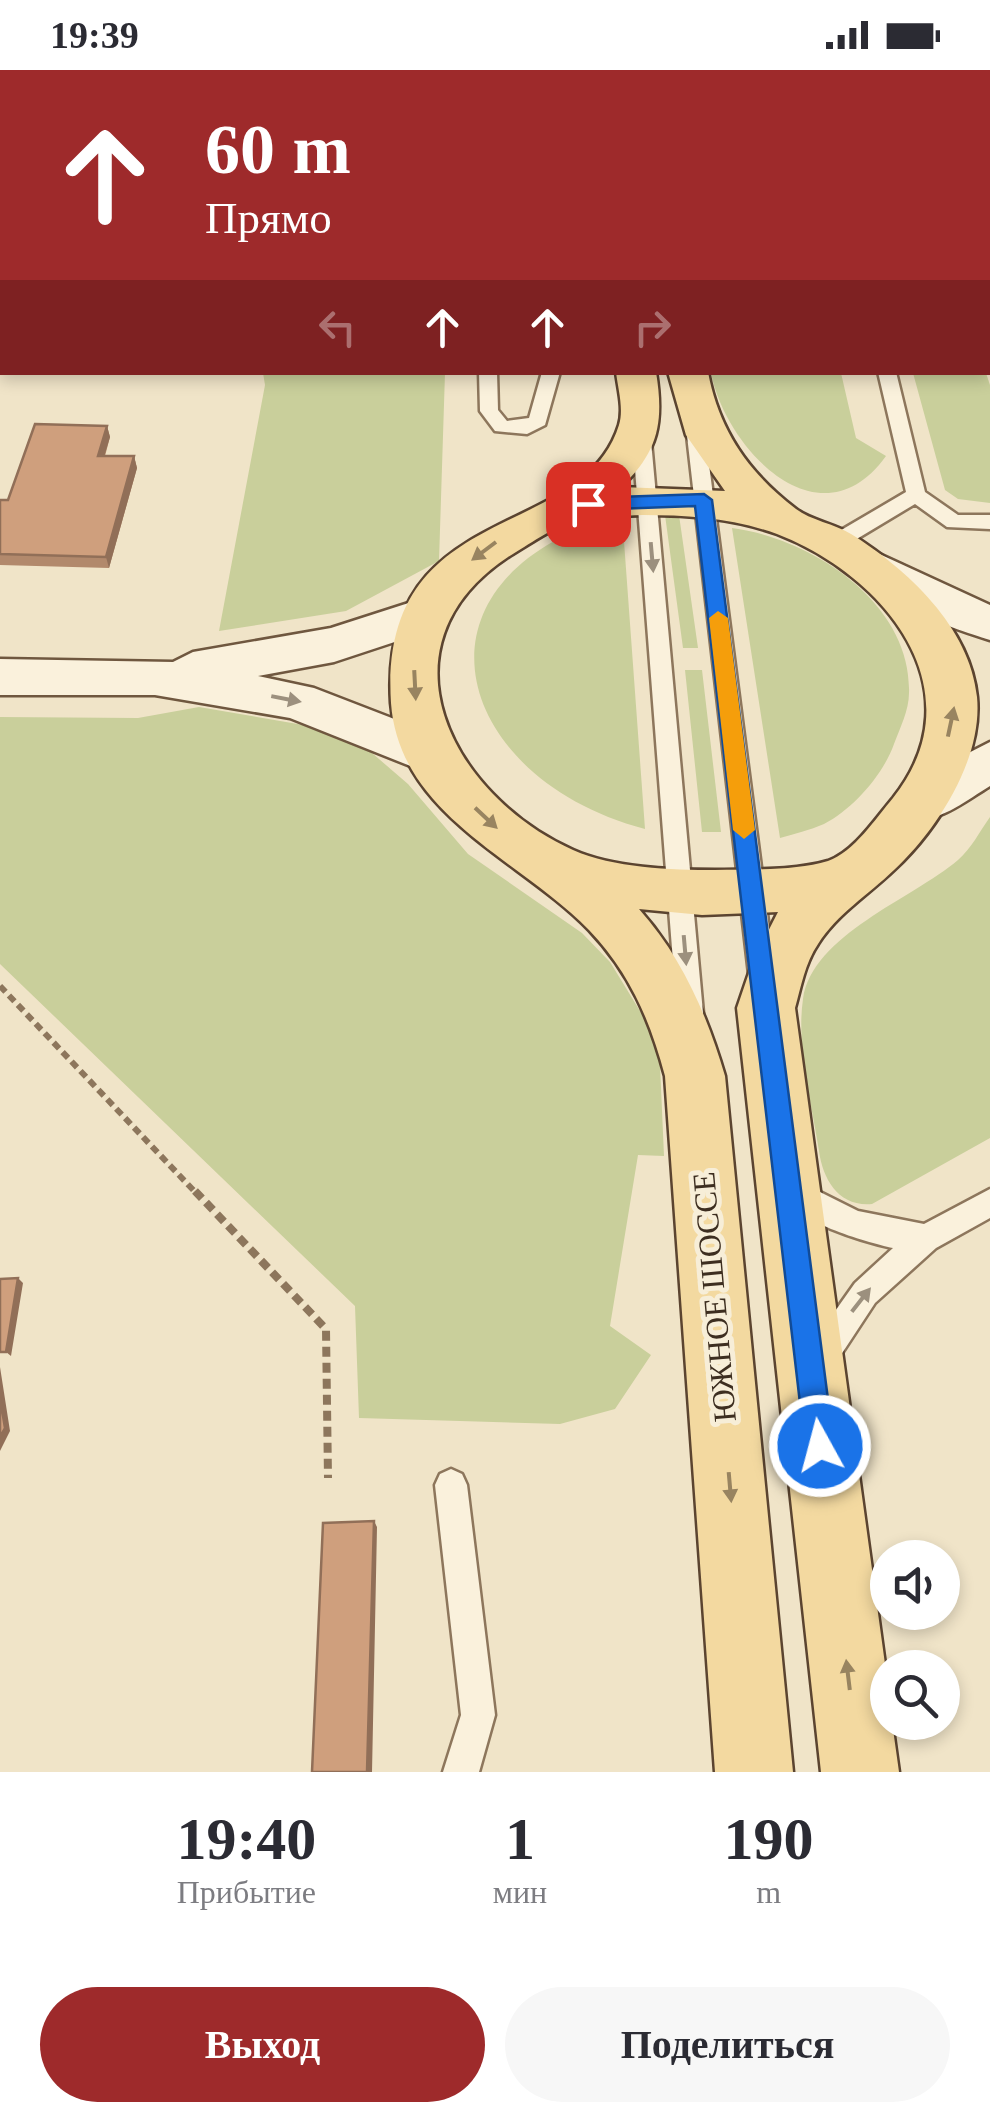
<!DOCTYPE html>
<html lang="ru">
<head>
<meta charset="utf-8">
<style>
	:root { --surface:#fff; --page:#f7f7f7; --text:#2b2b33; --muted:#7c7c81; --accent:#9e2a2b }
	body { margin:0; font-family:Georgia,serif; background:var(--page); color:var(--text); height:100vh; display:flex; flex-direction:column; font-size:38px; white-space:nowrap }
	* { box-sizing:border-box; margin:0 }
	p { font-size:32px; color:var(--muted) }
	.icon { flex:none; width:55px; height:55px; fill:none; stroke:currentColor; stroke-width:2; stroke-linecap:round; stroke-linejoin:round }
	.map { position:relative; height:1702px; overflow:hidden }
	.sheet { display:flex; flex-direction:column; background:var(--surface); flex:1 }
	.sheet>* { flex:none }
	.hud { position:absolute; left:0px; top:0px; width:990px; height:305px; box-shadow:0 5px 15px #0003; background:#9e2a2b; color:#fff; overflow:hidden }
	.fabs { position:absolute; left:870px; top:1470px; display:grid; gap:20px }
	.fabs a { display:grid; place-items:center; width:90px; height:90px; border-radius:50%; background:var(--surface); box-shadow:0 5px 15px #0003; font-size:50px }
	.pin { position:absolute; display:grid; place-items:center; width:85px; height:85px; color:#fff; margin:-42px; border-radius:20px; box-shadow:0 5px 15px #0006 }
	.me { position:absolute; width:110px; margin:-55px; rotate:353deg; stroke-linejoin:round; filter:drop-shadow(0 0 8px #0008) }
	.turn { display:flex; align-items:center; gap:35px; height:210px; padding:0 40px; font-size:45px }
	.turn .icon { width:130px; height:130px; stroke-width:2.5 }
	.turn b { display:block; font-size:70px; line-height:85px }
	.lanes { display:flex; align-items:center; height:95px; padding:0 40px; background:#0003; justify-content:center; gap:50px; direction:ltr }
	.lanes .off { opacity:.35 }
	.eta { display:flex; justify-content:space-evenly; align-items:center; height:170px; text-align:center }
	.eta b { font-size:60px; font-weight:800; line-height:70px }
	.button { display:flex; gap:20px; margin-top:auto; padding:20px 40px }
	.button a { flex:1; height:115px; border-radius:60px; background:var(--accent); color:#fff; font-size:40px; font-weight:800; line-height:115px; text-align:center }
	.button a+a { background:var(--page); color:var(--text) }
	.status { display:flex; justify-content:space-between; align-items:center; height:70px; padding:0 50px; background:var(--surface); direction:ltr }
	.status svg { height:28px; fill:currentColor }
	.map>svg:first-child { display:block }
	.green { fill:#c9cf9b }
	.lines { fill:none; stroke-linecap:round; stroke-linejoin:round }
	.canal { fill:#a9c4bc; fill-rule:evenodd }
	.service-casing { stroke:#8d765c; stroke-width:5 }
	.secondary-casing { stroke:#6f573f; stroke-width:5 }
	.primary-casing { stroke:#5b4430; stroke-width:5 }
	.path-far1 { stroke:#8d765c; stroke-width:6; stroke-dasharray:8 5; stroke-linecap:butt }
	.path { stroke:#8d765c; stroke-width:8; stroke-dasharray:10 6; stroke-linecap:butt }
	.service { fill:#faf1dc; fill-rule:evenodd }
	.secondary { fill:#faf1dc; fill-rule:evenodd }
	.primary { fill:#f3d9a0; fill-rule:evenodd }
	.wall { fill:#b2896c }
	.shaded-wall { fill:#916f58 }
	.building { fill:#cf9f7d; stroke:#916f58; stroke-width:2.5 }
	.oneway { fill:#988460 }
	.oneway2 { fill:#9c907e }
	.route { fill:#1a73e8; stroke:#114b97; stroke-width:2.5 }
	.slow { fill:#f59e0b }
	.labels { text-anchor:middle; dominant-baseline:central; stroke-width:10; stroke-linejoin:round; paint-order:stroke }
	.street-label { font-size:32px; fill:#3d2e20; stroke:#f7eed8 }
</style>
</head>
<body>
<div class="status"><b>19:39</b><svg viewBox="0 0 49 12"><path d="M0 12V9h3v3zM5 12V6h3v6zM10 12V3h3v9zM15 12V0h3v12zM26 1h20v11H26zM47 4h2v5h-2z"/></svg></div>
<div class="map">
<svg width="990" height="1702" viewBox="0 0 990 1702">
	<rect width="100%" height="100%" fill="#f0e4c8"/>
	<path class="green" d="M263,303H445L439,491L346,541L219,561L265,315Z
		M711,303H841L856,368L886,386C820,478 726,379 711,303Z
		M913,303H986L990,315V433L958,429L945,420Z
		M622,444L645,759C451,708 395,507 622,444Z
		M665,445H679L698,578H683Z
		M732,458C810,468 912,532 909,623C909,640 900,658 894,674C883,705 853,739 824,754C810,760 794,764 780,768Z
		M685,600H702L721,762H702Z
		M199,637L315,657L372,683L408,714L468,784L582,863L610,892L659,972L664,1086L638,1085L610,1256L651,1285L615,1339L560,1354L359,1348L355,1236L0,894V647L138,648Z
		M990,747V1068L872,1134C839,1137 823,1110 819,1081C812,1034 796,977 803,929C812,865 912,829 958,790C971,779 980,761 990,747Z"/>
	<g class="lines">
		<path class="canal" d="M938,0H970L971,2H940Z
			M988,5L990,6V22L988,21Z"/>
		<g class="service-casing">
			<path id="service" d="M479,302H497L498,340L507,351L529,348L542,302H560L545,355L527,364L495,361L480,341Z
				M878,302H896L925,422L958,445H990V459L947,457L915,434L840,479H826V469L906,422Z
				M694,342L703,348L776,913L772,921L763,924L754,921L750,913L685,348Z
				M641,354L650,360L703,943L699,951L690,955L681,951L677,943L632,360Z
				M796,1110L858,1141L924,1154L990,1119V1148L936,1178L875,1233L831,1300L820,1304L809,1300L805,1289L809,1278L855,1213L893,1178C865,1172 793,1151 782,1124L786,1114Z
				M451,1399L462,1404L467,1415L495,1645L479,1702H443L461,1645L435,1415L440,1404Z"/>
		</g>
		<g class="secondary-casing">
			<path id="secondary" d="M862,476L990,535V570C951,558 860,526 839,492L846,481Z
				M421,529L437,534L444,546L437,558L334,592L258,606L314,618L446,669L453,683L446,697L428,703L290,648L155,625H0V589L173,592L193,582L331,558Z
				M990,672V716C962,733 935,757 902,747L894,732L902,717Z"/>
		</g>
		<g class="primary-casing">
			<path id="primary" d="M595,0H627L628,2H597Z
				M635,0H667L668,2H637Z
				M616,302H656C664,351 659,382 621,417L725,421L686,365L668,302H708C719,361 749,403 796,439C810,450 835,454 851,464C907,499 970,557 977,627C983,689 937,760 894,800C868,825 837,844 818,874C805,893 801,917 795,938L888,1616V1652H892L899,1702H821L737,938L753,891L778,842L702,845L639,839C682,887 707,945 725,1006L793,1702H715L665,1006C650,950 630,903 589,860C522,790 399,746 391,633C378,427 582,474 619,355C624,339 618,319 616,302ZM643,445C689,445 733,448 777,464C884,505 979,620 893,728C876,748 854,782 828,791C795,801 750,799 715,800C671,800 613,798 573,780C451,725 374,576 508,487C528,475 553,457 575,451C596,446 621,446 643,445Z"/>
		</g>
		<path class="path-far1" d="M0,916L197,1124"/>
		<path class="path" d="M195,1121L326,1259L328,1408"/>
		<use href="#service" class="service"/>
		<use href="#secondary" class="secondary"/>
		<use href="#primary" class="primary"/>
	</g>
	<path class="wall" d="M988,56H990V227L988,220Z
		M107,356L110,367L105,386H134L137,398L109,498L0,495V430H8Z"/>
	<path class="shaded-wall" d="M107,356L110,367L101,397L98,386Z
		M134,386L137,398L109,498L106,487Z
		M18,1208L23,1213L11,1286L6,1282Z
		M0,1297L10,1361L0,1381Z
		M374,1451L377,1457L372,1702H367Z"/>
	<path class="building" d="M988,56H990V204L988,197Z
		M35,354L107,356L98,386H134L106,487L0,484V430H8Z
		M18,1208L6,1282H0V1209Z
		M0,1328L5,1358L0,1367Z
		M374,1451L367,1702H312L323,1453Z"/>
	<defs><path id="oneway-solid" d="M-6-.8H1V-3.2L6.5 0L1 3.2V.8H-6Z" transform="scale(2.5)"/></defs>
	<g class="oneway">
		<use href="#oneway-solid" transform="translate(484 481) rotate(143)"/>
		<use href="#oneway-solid" transform="translate(415 615) rotate(87)"/>
		<use href="#oneway-solid" transform="translate(951 652) rotate(-78)"/>
		<use href="#oneway-solid" transform="translate(486 748) rotate(43)"/>
		<use href="#oneway-solid" transform="translate(730 1417) rotate(85)"/>
		<use href="#oneway-solid" transform="translate(848 1605) rotate(-97)"/>
	</g>
	<g class="oneway2">
		<use href="#oneway-solid" transform="translate(652 487) rotate(85)"/>
		<use href="#oneway-solid" transform="translate(286 629) rotate(11)"/>
		<use href="#oneway-solid" transform="translate(685 880) rotate(85)"/>
		<use href="#oneway-solid" transform="translate(861 1230) rotate(-52)"/>
	</g>
	<path class="route" d="M704,424L712,430L834,1376L830,1386L820,1390L810,1386L805,1376L695,436L588,440L579,434L588,428Z"/>
	<path class="slow" d="M718,541L728,548L755,760L744,769L733,760L709,548Z"/>
	<g class="labels">
		<g class="street-label">
			<text transform="translate(714 1227) rotate(-95)">ЮЖНОЕ ШОССЕ</text>
		</g>
	</g>
</svg>
<div class="fabs">
<a><svg class="icon" aria-label="sound" viewBox="0 0 24 24"><path d="M4 9h4l5-4v14l-5-4H4zM17 9q2 3 0 6"/></svg></a>
<a><svg class="icon" aria-label="search" viewBox="0 0 24 24"><circle cx="10" cy="10" r="6"/><path d="M15 15l6 6"/></svg></a>
</div>
<div class="pin" style="left:588px;top:434px;background:#d93025"><svg class="icon" aria-label="arrive" viewBox="0 0 24 24"><path d="M6 21V4h12l-3 4 3 4H6"/></svg></div>
<svg class="me" style="left:820px;top:1376px" viewBox="-20 -20 40 40"><circle r="17" fill="#1a73e8" stroke="#fff" stroke-width="3"/><path d="M0-11L8 9 0 5-8 9z" fill="#fff"/></svg>
<div class="hud">
<div class="turn"><svg class="icon" aria-label="ahead" viewBox="0 0 24 24"><path d="M12 20V5M6 11l6-6 6 6"/></svg><div><b>60 m</b>Прямо</div></div>
<div class="lanes"><svg class="icon off" aria-label="left" viewBox="0 0 24 24"><path d="M17 20v-9H6M10 6l-5 5 5 5"/></svg><svg class="icon" aria-label="ahead" viewBox="0 0 24 24"><path d="M12 20V5M6 11l6-6 6 6"/></svg><svg class="icon" aria-label="ahead" viewBox="0 0 24 24"><path d="M12 20V5M6 11l6-6 6 6"/></svg><svg class="icon off" aria-label="right" viewBox="0 0 24 24"><path d="M7 20v-9h11M14 6l5 5-5 5"/></svg></div>
</div>
</div>
<section class="sheet">
<div class="eta">
<div><b>19:40</b><p>Прибытие</p></div>
<div><b>1</b><p>мин</p></div>
<div><b>190</b><p>m</p></div>
</div>
<div class="button"><a>Выход</a><a>Поделиться</a></div>
</section>
</body>
</html>
